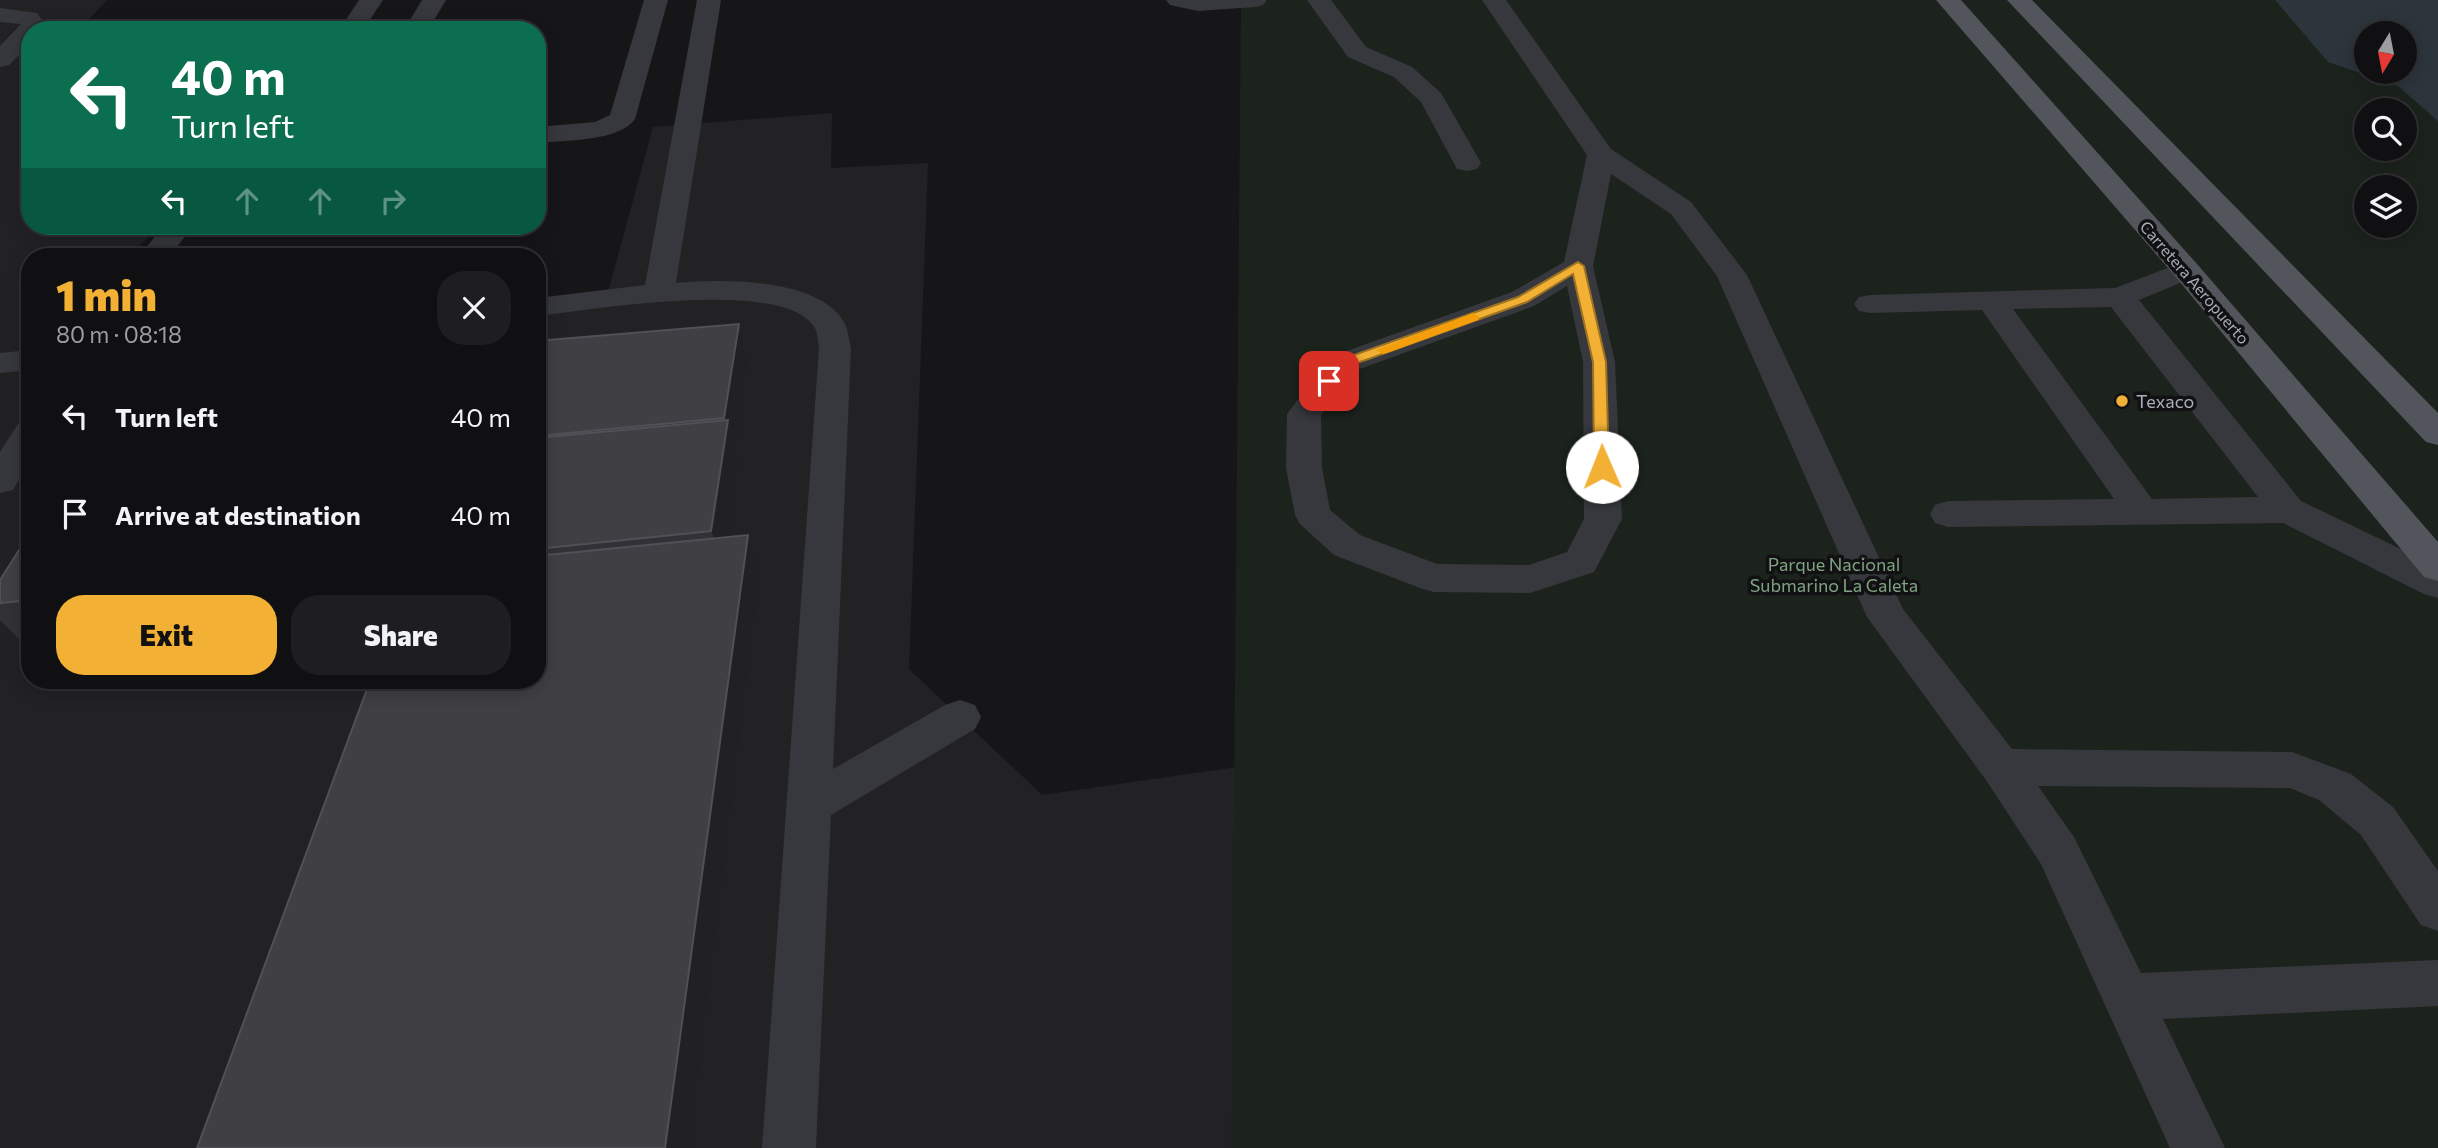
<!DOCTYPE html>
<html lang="en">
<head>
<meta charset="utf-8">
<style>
	:root { --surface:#101012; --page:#1e1e20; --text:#f1f3f6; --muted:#9c9d9f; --line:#303032; --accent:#f2b134 }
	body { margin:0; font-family:Commissioner,sans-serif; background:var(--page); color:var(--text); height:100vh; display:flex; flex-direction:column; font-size:26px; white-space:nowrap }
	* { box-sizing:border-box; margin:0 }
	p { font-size:23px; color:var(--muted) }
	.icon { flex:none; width:38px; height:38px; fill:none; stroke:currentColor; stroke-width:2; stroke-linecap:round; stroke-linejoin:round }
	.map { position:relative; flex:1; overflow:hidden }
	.details { position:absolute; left:21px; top:248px; width:525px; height:441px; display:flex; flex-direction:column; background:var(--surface); border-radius:28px; box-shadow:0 4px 18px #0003,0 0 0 2px var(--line) }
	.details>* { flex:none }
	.hud { position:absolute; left:21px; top:21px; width:525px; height:214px; border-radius:28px; box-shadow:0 4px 18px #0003,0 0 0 2px var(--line); background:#0b6e4f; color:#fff; overflow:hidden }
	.needle { width:46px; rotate:190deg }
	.fabs { position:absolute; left:2354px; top:21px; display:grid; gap:14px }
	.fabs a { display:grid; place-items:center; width:63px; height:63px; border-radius:50%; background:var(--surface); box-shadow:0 4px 18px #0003,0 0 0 2px var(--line); font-size:35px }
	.pin { position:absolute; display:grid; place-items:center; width:60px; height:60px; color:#fff; margin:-30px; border-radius:14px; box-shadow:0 4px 10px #0006 }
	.me { position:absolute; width:77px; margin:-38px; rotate:359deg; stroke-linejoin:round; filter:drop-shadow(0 0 5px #0008) }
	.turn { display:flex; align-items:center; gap:24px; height:147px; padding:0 35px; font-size:32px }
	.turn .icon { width:91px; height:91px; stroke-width:2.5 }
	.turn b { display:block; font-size:49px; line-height:60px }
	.lanes { display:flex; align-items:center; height:66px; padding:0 35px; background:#0003; justify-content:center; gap:35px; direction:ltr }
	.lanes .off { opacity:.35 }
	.round { display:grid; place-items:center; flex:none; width:74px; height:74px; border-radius:28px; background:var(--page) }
	.overview { display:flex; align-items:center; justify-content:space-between; height:119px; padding:0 35px }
	h1 { font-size:42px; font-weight:800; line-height:52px; color:var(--accent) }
	.action { display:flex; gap:14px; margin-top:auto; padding:14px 35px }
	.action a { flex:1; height:80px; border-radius:28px; background:var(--accent); color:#111; font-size:28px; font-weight:800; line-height:80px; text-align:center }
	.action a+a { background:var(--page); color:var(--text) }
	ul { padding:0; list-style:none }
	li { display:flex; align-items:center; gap:21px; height:98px; padding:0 35px }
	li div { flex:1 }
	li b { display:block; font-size:26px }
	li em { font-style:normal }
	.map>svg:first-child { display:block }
	.built { fill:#222225 }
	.green { fill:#1c231d; fill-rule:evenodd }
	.water { fill:#2c353c; fill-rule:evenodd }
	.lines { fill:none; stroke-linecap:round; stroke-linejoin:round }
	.lane { fill:#37383d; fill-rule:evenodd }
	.primary { fill:#53555c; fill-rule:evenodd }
	.wall { fill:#323236 }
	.shaded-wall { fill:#212124 }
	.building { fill:#3f3f44; stroke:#4f5156; stroke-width:2 }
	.route { fill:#f2b134; stroke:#9d7322; stroke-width:2 }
	.slow { fill:#f59e0b }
	.poi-dot { fill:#f2b134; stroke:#111113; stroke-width:2.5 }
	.labels { text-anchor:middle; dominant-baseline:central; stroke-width:7; stroke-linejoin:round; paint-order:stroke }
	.far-street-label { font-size:16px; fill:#a8adb8; stroke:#111113 }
	.poi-label { font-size:18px; fill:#a8adb8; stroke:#111113; text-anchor:start }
	.park-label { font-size:18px; fill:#7fa381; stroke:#111113 }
</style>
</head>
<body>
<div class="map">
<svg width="2438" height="1148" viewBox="0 0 2438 1148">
	<rect width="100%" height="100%" fill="#161618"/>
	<path class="built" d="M0,0H107L79,30H30V226H161L127,257H30V681H537V299L608,292L653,127L832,113L831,168L928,163L909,669L1042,795L1828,682L2075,1148H0Z"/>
	<path class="green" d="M1241,0H2438V1148H1231ZM2366,33H2404V72H2366ZM2366,110H2404V149H2366ZM2366,187H2404V226H2366Z"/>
	<path class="water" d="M2275,0H2438V121L2398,86L2328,62ZM2366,33H2404V72H2366Z"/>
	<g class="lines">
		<path class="lane" d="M359,0H383L363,30H339Z
			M422,0H446L428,30H404Z
			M644,0H668L635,119C619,142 563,140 537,143V127L595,122L610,115Z
			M697,0H721L676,283C722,279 818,277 844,322C848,330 849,339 851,348L833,769L945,705L960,700L975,705L981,717L975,729L831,815L816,1148H762L819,348C818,342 818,332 814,327C783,277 590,310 537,316V298L645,285Z
			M1166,0H1267L1263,5L1255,7L1198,11L1170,5Z
			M1307,0H1331L1366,47L1412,67L1441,93L1481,163L1477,169L1467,171L1457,169L1421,102L1394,77L1348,57Z
			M1482,0H1506L1611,149L1691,202L1747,275L1903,609L2012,749L2292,752L2351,774L2393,807L2438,871V931L2421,925L2361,835L2319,800L2290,788L2038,786L2074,837L2141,973L2438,960V1006L2163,1019L2225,1148H2170L2041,864L1986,780L1867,617L1717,276L1671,214L1611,174L1593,266L1615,362L1622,519L1594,572L1530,593L1434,592L1420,588L1334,555L1300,524L1295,515L1286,468L1287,414L1330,357L1512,292L1564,262L1587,155ZM1567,286L1583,362L1584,519L1567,552L1529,565L1437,564L1360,535L1330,510L1322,468L1321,415L1354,371L1534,306Z
			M0,8L37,13L45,24L42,30H30V44L9,65L0,67V46L21,24L0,22Z
			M163,226H193L169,257H139Z
			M2186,261L2197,264L2201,270L2197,276L2139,300L2301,501L2438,567V598L2424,594L2283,523L1948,527L1935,523L1930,514L1935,505L1948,501L2114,499L1982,310L1870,313L1859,311L1854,304L1859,297L1870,295L2115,288ZM2111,307L2258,497L2152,499L2013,309Z
			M30,350V370L0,373V353Z
			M30,421V461L13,490L0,493V452L18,424Z"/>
		<path class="primary" d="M1936,0H1961L2197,264L2438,542V581L2424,577L2175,276Z
			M2007,0H2032L2438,413V445L2426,442Z"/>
	</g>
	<path class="wall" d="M739,324L750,360L738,448L741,457L730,537L748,535L762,572L691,1148H197L537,681V341Z
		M30,533V640L21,641L0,620V580Z"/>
	<path class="shaded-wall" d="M739,324L750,360L738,448L741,457L726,568L711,531L727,428L724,418Z
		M748,535L762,572L691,1148H665Z"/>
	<path class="building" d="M739,324L724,418L537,436V341Z
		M728,420L711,531L537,549V438Z
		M30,533V600L0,603V580Z
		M748,535L665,1148H197L370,681H537V556Z"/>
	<path class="route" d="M1578,262L1584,266L1606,362L1609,467L1607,470L1602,472L1594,467L1593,362L1573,274L1527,302L1346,367L1334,384L1329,385L1322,381L1337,361L1518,297Z"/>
	<path class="slow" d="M1473,313L1480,317L1478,320L1387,353L1383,354L1376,350Z"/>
	<circle class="poi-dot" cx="2122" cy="401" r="7"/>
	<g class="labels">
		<g class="far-street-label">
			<text transform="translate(2195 282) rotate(49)">Carretera Aeropuerto</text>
		</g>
		<g class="poi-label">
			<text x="2136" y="401">Texaco</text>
		</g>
		<g class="park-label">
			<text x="1834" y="564">Parque Nacional<tspan x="1834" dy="21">Submarino La Caleta</tspan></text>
		</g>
	</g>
</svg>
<div class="fabs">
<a><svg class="needle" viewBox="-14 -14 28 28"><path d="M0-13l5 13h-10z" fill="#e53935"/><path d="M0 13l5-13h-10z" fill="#9c9d9f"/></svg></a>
<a><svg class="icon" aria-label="search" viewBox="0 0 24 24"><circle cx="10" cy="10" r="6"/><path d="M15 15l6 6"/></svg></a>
<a><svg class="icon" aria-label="layers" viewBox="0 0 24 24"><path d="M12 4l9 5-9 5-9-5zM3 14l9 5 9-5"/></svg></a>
</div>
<div class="pin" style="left:1329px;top:381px;background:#d93025"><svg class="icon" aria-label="arrive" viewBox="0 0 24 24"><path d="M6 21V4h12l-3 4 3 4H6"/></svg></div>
<svg class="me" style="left:1602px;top:467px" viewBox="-20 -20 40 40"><circle r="19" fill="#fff"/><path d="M0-13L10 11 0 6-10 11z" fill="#f2b134"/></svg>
<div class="hud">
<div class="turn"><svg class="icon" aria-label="left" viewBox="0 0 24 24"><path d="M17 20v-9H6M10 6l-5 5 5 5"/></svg><div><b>40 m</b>Turn left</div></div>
<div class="lanes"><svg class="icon" aria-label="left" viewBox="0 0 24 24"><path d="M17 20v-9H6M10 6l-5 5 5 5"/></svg><svg class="icon off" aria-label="ahead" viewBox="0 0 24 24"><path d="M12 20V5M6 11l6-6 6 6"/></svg><svg class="icon off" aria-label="ahead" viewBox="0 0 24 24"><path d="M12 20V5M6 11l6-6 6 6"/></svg><svg class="icon off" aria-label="right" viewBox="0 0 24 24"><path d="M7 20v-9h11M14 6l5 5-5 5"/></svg></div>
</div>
<section class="details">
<div class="overview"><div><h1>1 min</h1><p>80 m · 08:18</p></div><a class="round"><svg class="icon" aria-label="close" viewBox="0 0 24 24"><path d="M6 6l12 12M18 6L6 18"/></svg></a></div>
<ul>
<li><svg class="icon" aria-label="left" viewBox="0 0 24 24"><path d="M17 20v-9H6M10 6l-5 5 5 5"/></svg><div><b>Turn left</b></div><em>40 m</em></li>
<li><svg class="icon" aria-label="arrive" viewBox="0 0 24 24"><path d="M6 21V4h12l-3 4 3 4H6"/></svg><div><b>Arrive at destination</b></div><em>40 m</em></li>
</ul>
<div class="action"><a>Exit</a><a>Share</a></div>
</section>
</div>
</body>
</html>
